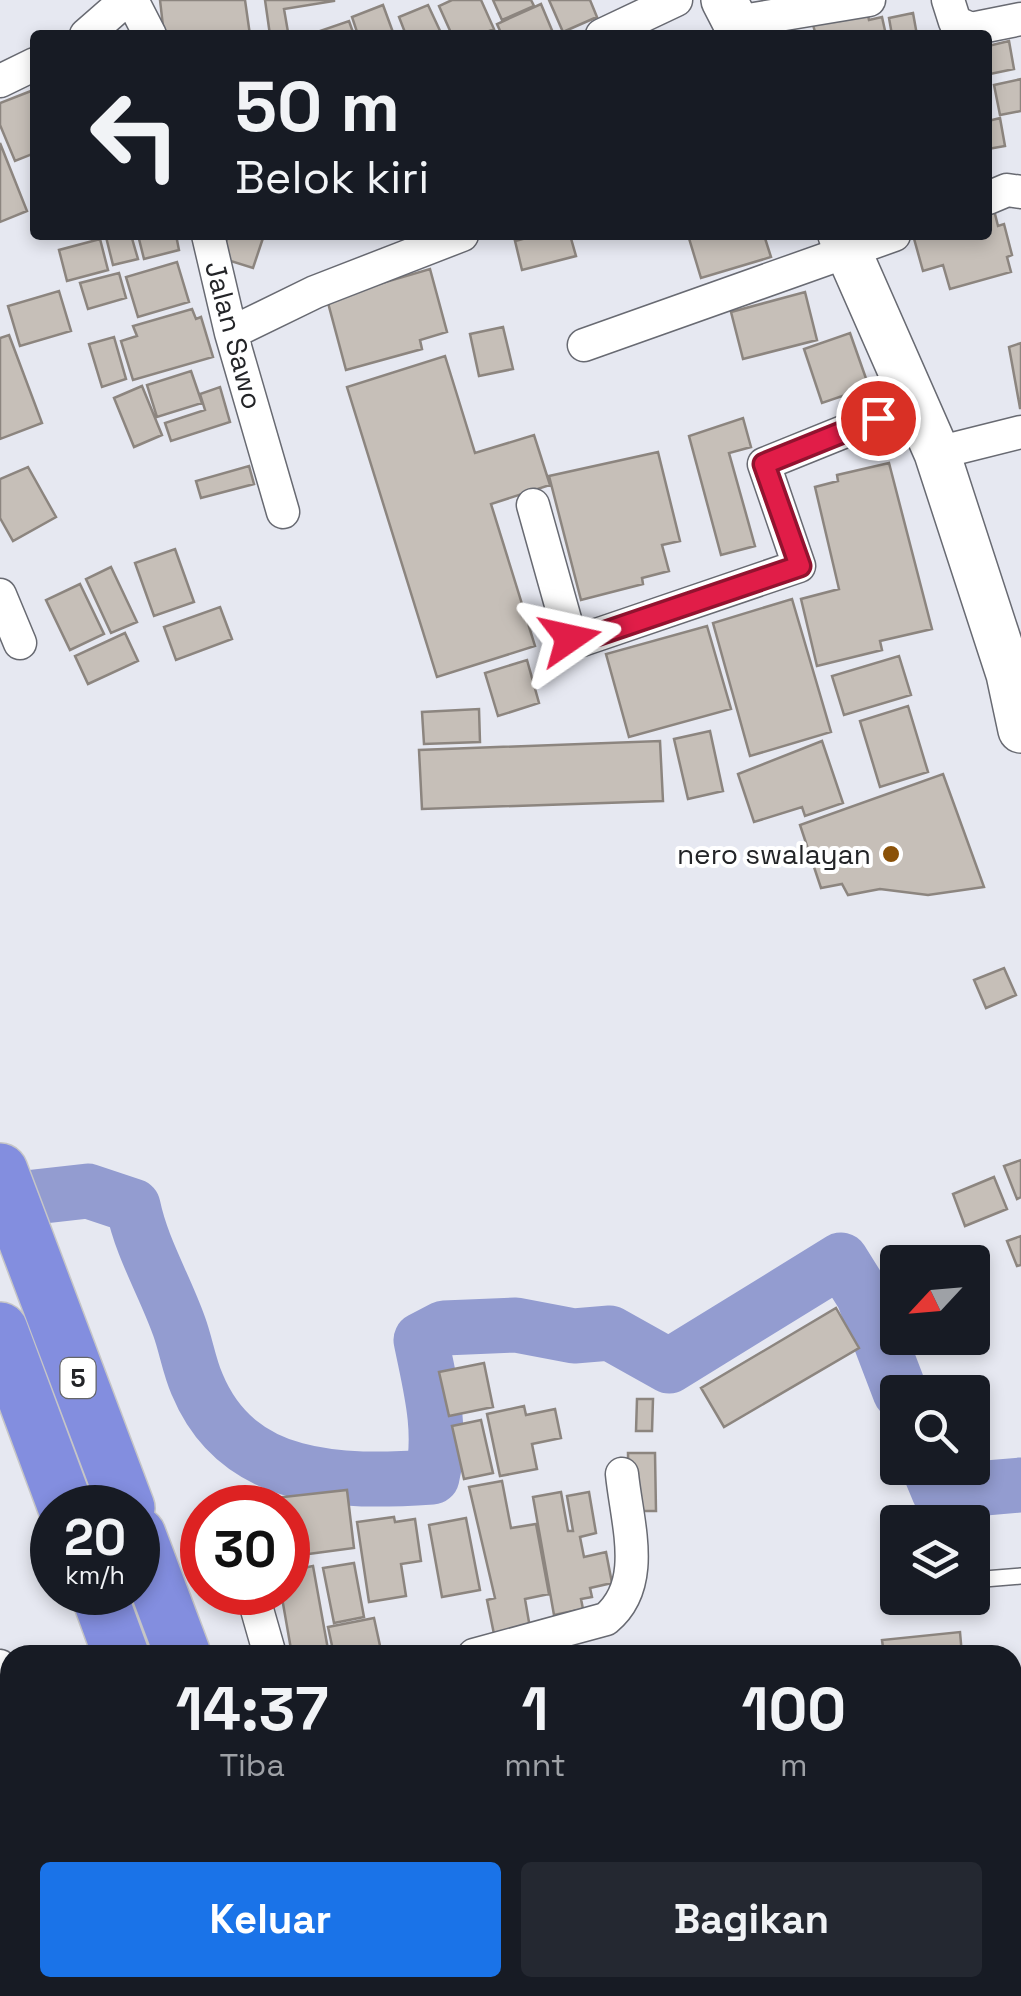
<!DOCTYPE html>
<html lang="id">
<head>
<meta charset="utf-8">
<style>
	:root { --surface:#171b24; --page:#242831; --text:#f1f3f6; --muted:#9ea1a6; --accent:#1a73e8 }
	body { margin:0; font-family:"Space Grotesk",sans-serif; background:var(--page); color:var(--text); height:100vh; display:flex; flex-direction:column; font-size:38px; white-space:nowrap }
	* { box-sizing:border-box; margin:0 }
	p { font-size:32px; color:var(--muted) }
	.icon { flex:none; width:55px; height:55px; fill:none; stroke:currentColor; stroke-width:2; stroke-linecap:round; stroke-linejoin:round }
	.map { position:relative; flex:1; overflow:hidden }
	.drawer { position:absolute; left:0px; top:1645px; width:1022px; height:352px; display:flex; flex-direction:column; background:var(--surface); border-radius:30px 30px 0 0; box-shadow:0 5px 15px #0003 }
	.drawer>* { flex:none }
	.guide { position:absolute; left:30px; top:30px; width:962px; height:210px; border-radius:10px; box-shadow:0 5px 15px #0003; background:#171b24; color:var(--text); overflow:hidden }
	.needle { width:65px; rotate:244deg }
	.controls { position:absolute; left:880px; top:1245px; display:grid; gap:20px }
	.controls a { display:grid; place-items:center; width:110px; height:110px; border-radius:10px; background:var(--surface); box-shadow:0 5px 15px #0003; font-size:50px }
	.speed { position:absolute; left:30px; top:1485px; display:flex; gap:20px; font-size:50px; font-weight:700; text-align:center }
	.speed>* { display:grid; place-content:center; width:130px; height:130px; border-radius:50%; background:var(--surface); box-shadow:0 5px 15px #0003; line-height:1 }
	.speed small { font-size:25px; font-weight:400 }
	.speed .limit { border:15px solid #d22; background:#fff; color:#111 }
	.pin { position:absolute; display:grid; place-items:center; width:85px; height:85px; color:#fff; margin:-42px; border:5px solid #fff; border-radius:50%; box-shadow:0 2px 10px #0007 }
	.me { position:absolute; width:110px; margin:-55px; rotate:79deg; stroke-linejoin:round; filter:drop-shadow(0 0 8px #0008) }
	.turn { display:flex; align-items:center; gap:35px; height:210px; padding:0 40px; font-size:45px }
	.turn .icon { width:130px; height:130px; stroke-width:2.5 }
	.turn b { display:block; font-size:70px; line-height:85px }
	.eta { display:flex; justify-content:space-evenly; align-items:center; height:170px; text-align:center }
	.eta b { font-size:60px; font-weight:700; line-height:70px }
	.action { display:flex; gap:20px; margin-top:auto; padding:20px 40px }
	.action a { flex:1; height:115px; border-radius:10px; background:var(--accent); color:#fff; font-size:40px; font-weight:700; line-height:115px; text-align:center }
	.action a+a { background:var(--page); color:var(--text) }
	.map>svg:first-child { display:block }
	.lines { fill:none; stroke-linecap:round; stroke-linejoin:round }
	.river { stroke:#939cd0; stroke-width:55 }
	.building { fill:#c6bfb8; stroke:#8c857f; stroke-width:2.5 }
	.service-casing { stroke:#686a72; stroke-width:18 }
	.minor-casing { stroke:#686a72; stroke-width:35 }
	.secondary-casing { stroke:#686a72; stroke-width:48 }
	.motorway-casing { stroke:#c6c6c7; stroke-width:58 }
	.service { stroke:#fff; stroke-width:15 }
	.minor { stroke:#fff; stroke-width:32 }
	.secondary { stroke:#fff; stroke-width:45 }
	.motorway { stroke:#838edf; stroke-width:55 }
	.route-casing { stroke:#92132f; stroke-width:25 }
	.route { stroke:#e11d48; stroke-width:18 }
	.poi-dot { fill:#8a5108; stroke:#fff; stroke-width:4 }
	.labels { text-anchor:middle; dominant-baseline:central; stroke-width:8; stroke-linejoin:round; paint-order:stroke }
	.shield { fill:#fff; stroke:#656668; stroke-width:2.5 }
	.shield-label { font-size:25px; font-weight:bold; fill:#232427 }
	.street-label { font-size:28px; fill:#232427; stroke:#fff }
	.poi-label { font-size:28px; fill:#232427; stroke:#fff; text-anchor:end }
</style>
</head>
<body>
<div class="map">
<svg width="1021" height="1996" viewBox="0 0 1021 1996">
	<rect width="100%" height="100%" fill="#e6e8f1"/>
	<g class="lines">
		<path class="river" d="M0,1201L88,1191L133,1206C142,1249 164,1284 179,1326C186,1345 189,1366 197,1384C238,1483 340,1483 432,1477C443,1431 430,1385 421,1340L444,1328L516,1325L574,1336L610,1333L669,1366L841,1260L863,1295L900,1392
			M929,1468L939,1492L1021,1485"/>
	</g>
	<path class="building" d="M160,0H245L250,35H164Z
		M265,0H334V1L284,9L288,32L270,35Z
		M452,0H481L494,29L480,35H452L439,6Z
		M493,0H531L534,6L502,20Z
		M549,0H590L597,17L563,32Z
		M541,4L554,35H502L497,24Z
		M383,5L394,35H358L352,17Z
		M428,5L442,35H406L399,17Z
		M867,11L869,20L882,17L886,35H816L813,25Z
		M913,13L917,35H892L889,18Z
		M349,21L354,35H318L317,32Z
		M1009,41L1014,69L990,74L988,46Z
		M1021,79V111L1000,115L994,85Z
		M31,91L35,102V153L15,161L0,125V103Z
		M1000,118L1005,146L988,149V121Z
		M0,143L27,211L0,222Z
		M993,206L998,226L1004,224L1012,255L1007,257L1011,272L950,289L943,265L923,271L913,235H988V207Z
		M131,235L138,259L113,265L106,237Z
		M138,235H176L179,250L144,259Z
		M228,235L263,238L253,268L221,258Z
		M538,235H570L576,256L522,270L515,241Z
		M688,235H764L771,257L701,278Z
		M100,239L108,270L67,281L59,250Z
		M177,262L189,302L138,317L126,277Z
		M430,269L447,332L420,340L422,349L346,370L327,299Z
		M119,273L126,298L88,309L80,283Z
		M59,291L71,331L20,346L8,306Z
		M805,292L817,340L743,359L731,312Z
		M192,309L196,319L201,317L213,357L133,380L121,341L137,336L133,326Z
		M503,327L513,369L479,376L470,334Z
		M850,333L869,387L822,403L804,349Z
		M9,335L42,423L0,439V338Z
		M114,337L126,379L102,387L89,344Z
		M1021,343V408H1020L1009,347Z
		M445,356L475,453L534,435L550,485L491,504L535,646L437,677L347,387Z
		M191,371L202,403L157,417L147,385Z
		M142,386L162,435L134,447L114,398Z
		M220,387L230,422L171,441L165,423L205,410L200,394Z
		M743,418L751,447L729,453L755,546L721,555L689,436Z
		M658,452L680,541L662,545L669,571L642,578L643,584L581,600L549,476Z
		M889,463L932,629L880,641L882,650L817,666L801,599L839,589L815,487L838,481L837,475Z
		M249,466L254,484L201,498L196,481Z
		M28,467L56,517L13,541L0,518V479Z
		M175,549L194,602L154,616L135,563Z
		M111,567L137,622L111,633L86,579Z
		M80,584L104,634L70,650L46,600Z
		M792,599L831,732L750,756L713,623Z
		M220,607L232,639L176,660L164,627Z
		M707,626L731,709L629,737L606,654Z
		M125,633L138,661L88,684L75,656Z
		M899,656L911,695L844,715L832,676Z
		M527,660L539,703L498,716L485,673Z
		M908,706L928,772L880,787L860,721Z
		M479,709L480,742L424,744L422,712Z
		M710,731L723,791L688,799L674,739Z
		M660,741L663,801L422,809L419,750Z
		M822,741L843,803L805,816L802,807L754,822L738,774Z
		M943,774L984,887L928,895L880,889L848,895L842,884L821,888L800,825Z
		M1004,968L1016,995L986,1008L974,980Z
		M1021,1160V1197L1017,1199L1004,1166Z
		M994,1177L1007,1209L965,1226L953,1194Z
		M1021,1236V1265L1017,1266L1007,1241Z
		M836,1308L859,1348L724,1427L701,1388Z
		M484,1363L493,1407L449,1416L439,1372Z
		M637,1399H653L652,1431H636Z
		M524,1406L526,1415L555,1409L561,1438L532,1444L537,1469L500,1476L487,1414Z
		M481,1420L493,1473L464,1479L452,1426Z
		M628,1453H655L656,1511H629Z
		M502,1481L511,1528L536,1524L549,1594L525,1599L530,1628L494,1634L487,1600L495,1598L469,1487Z
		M347,1490L354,1548L293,1556L288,1508H266L265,1499Z
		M561,1492L568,1531H573L567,1496L589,1492L596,1533L580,1537L584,1557L606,1552L612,1583L590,1588L592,1597L581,1599L583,1609L554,1615L533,1497Z
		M394,1517L395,1522L415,1519L421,1561L401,1564L406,1596L369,1602L357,1522Z
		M466,1518L480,1590L442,1597L429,1525Z
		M354,1563L364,1617L334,1623L323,1568Z
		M313,1566L329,1655H292L281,1592H288V1571Z
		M374,1618L382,1655H334L328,1627Z
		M960,1632L962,1655H884L882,1640Z
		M1021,1779V1816L1012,1818V1781Z
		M10,1921V1979L0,1980V1956L7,1955L3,1922Z
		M751,1988H789L791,1996H753Z
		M797,1988H835L836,1996H798Z
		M946,1988H983L984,1996H946Z"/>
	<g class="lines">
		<g class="service-casing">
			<path id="service" d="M972,1580L1021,1576"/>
		</g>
		<g class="minor-casing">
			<path id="minor" d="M132,0L150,35
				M948,0L955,22L971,29L1021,19
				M736,22L869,0
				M86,35L126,0
				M602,35L676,0
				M0,81L35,64
				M988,198L1007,190L1021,192
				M208,235L231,333L283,512
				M231,333L315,292L462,235
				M584,345L894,235
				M937,453L1021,432
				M533,505L570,637L576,642L799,566L764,464L915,403
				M0,595L20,643
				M252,1592L270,1655
				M474,1655L606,1619C648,1584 627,1524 622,1474
				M0,1666L10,1699
				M1012,1826L1021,1824
				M0,1876H10
				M383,1988L387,1996
				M745,1988L747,1996"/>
		</g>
		<g class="secondary-casing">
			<path id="secondary" d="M724,0L742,35
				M841,235L937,453L1009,674L1021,730
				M0,1747L10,1778
				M86,1988L90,1996"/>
		</g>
		<g class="motorway-casing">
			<path id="motorway" d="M0,1171L127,1508
				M0,1330L66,1508
				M138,1535L183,1655
				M98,1592L121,1655
				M245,1988L248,1996
				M309,1988L312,1996"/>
		</g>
		<use href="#service" class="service"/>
		<use href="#minor" class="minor"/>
		<use href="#secondary" class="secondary"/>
		<use href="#motorway" class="motorway"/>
	</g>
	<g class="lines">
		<g class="route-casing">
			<path id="route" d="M570,638L576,642L800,566L764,464L878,418"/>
		</g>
		<use href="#route" class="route"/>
	</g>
	<circle class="poi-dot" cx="891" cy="854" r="10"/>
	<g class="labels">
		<rect class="shield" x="60.5" y="1358" width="35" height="40" rx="8"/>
		<g class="shield-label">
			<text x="78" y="1378">5</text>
		</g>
		<g class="street-label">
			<text transform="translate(234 335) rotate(75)">Jalan Sawo</text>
		</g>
		<g class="poi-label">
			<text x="871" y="854">nero swalayan</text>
		</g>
	</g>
</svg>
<div class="controls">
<a><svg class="needle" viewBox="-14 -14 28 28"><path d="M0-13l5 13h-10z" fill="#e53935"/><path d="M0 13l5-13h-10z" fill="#9ea1a6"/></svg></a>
<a><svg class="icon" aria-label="search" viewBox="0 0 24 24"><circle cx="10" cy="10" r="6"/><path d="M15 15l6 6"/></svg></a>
<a><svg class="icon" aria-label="layers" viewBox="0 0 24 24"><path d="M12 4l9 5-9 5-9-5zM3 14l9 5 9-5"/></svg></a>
</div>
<div class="speed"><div>20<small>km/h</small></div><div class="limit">30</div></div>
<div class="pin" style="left:878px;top:418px;background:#d93025"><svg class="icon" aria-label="arrive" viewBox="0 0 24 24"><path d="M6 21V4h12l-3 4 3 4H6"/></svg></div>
<svg class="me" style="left:570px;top:638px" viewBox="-20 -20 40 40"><path d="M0-17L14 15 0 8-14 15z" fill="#e11d48" stroke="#fff" stroke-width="4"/></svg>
<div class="guide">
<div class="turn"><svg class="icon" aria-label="left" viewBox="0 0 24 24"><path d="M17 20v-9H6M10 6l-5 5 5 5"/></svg><div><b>50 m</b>Belok kiri</div></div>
</div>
<section class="drawer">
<div class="eta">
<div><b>14:37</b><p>Tiba</p></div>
<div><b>1</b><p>mnt</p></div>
<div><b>100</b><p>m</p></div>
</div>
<div class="action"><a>Keluar</a><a>Bagikan</a></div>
</section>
</div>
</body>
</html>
